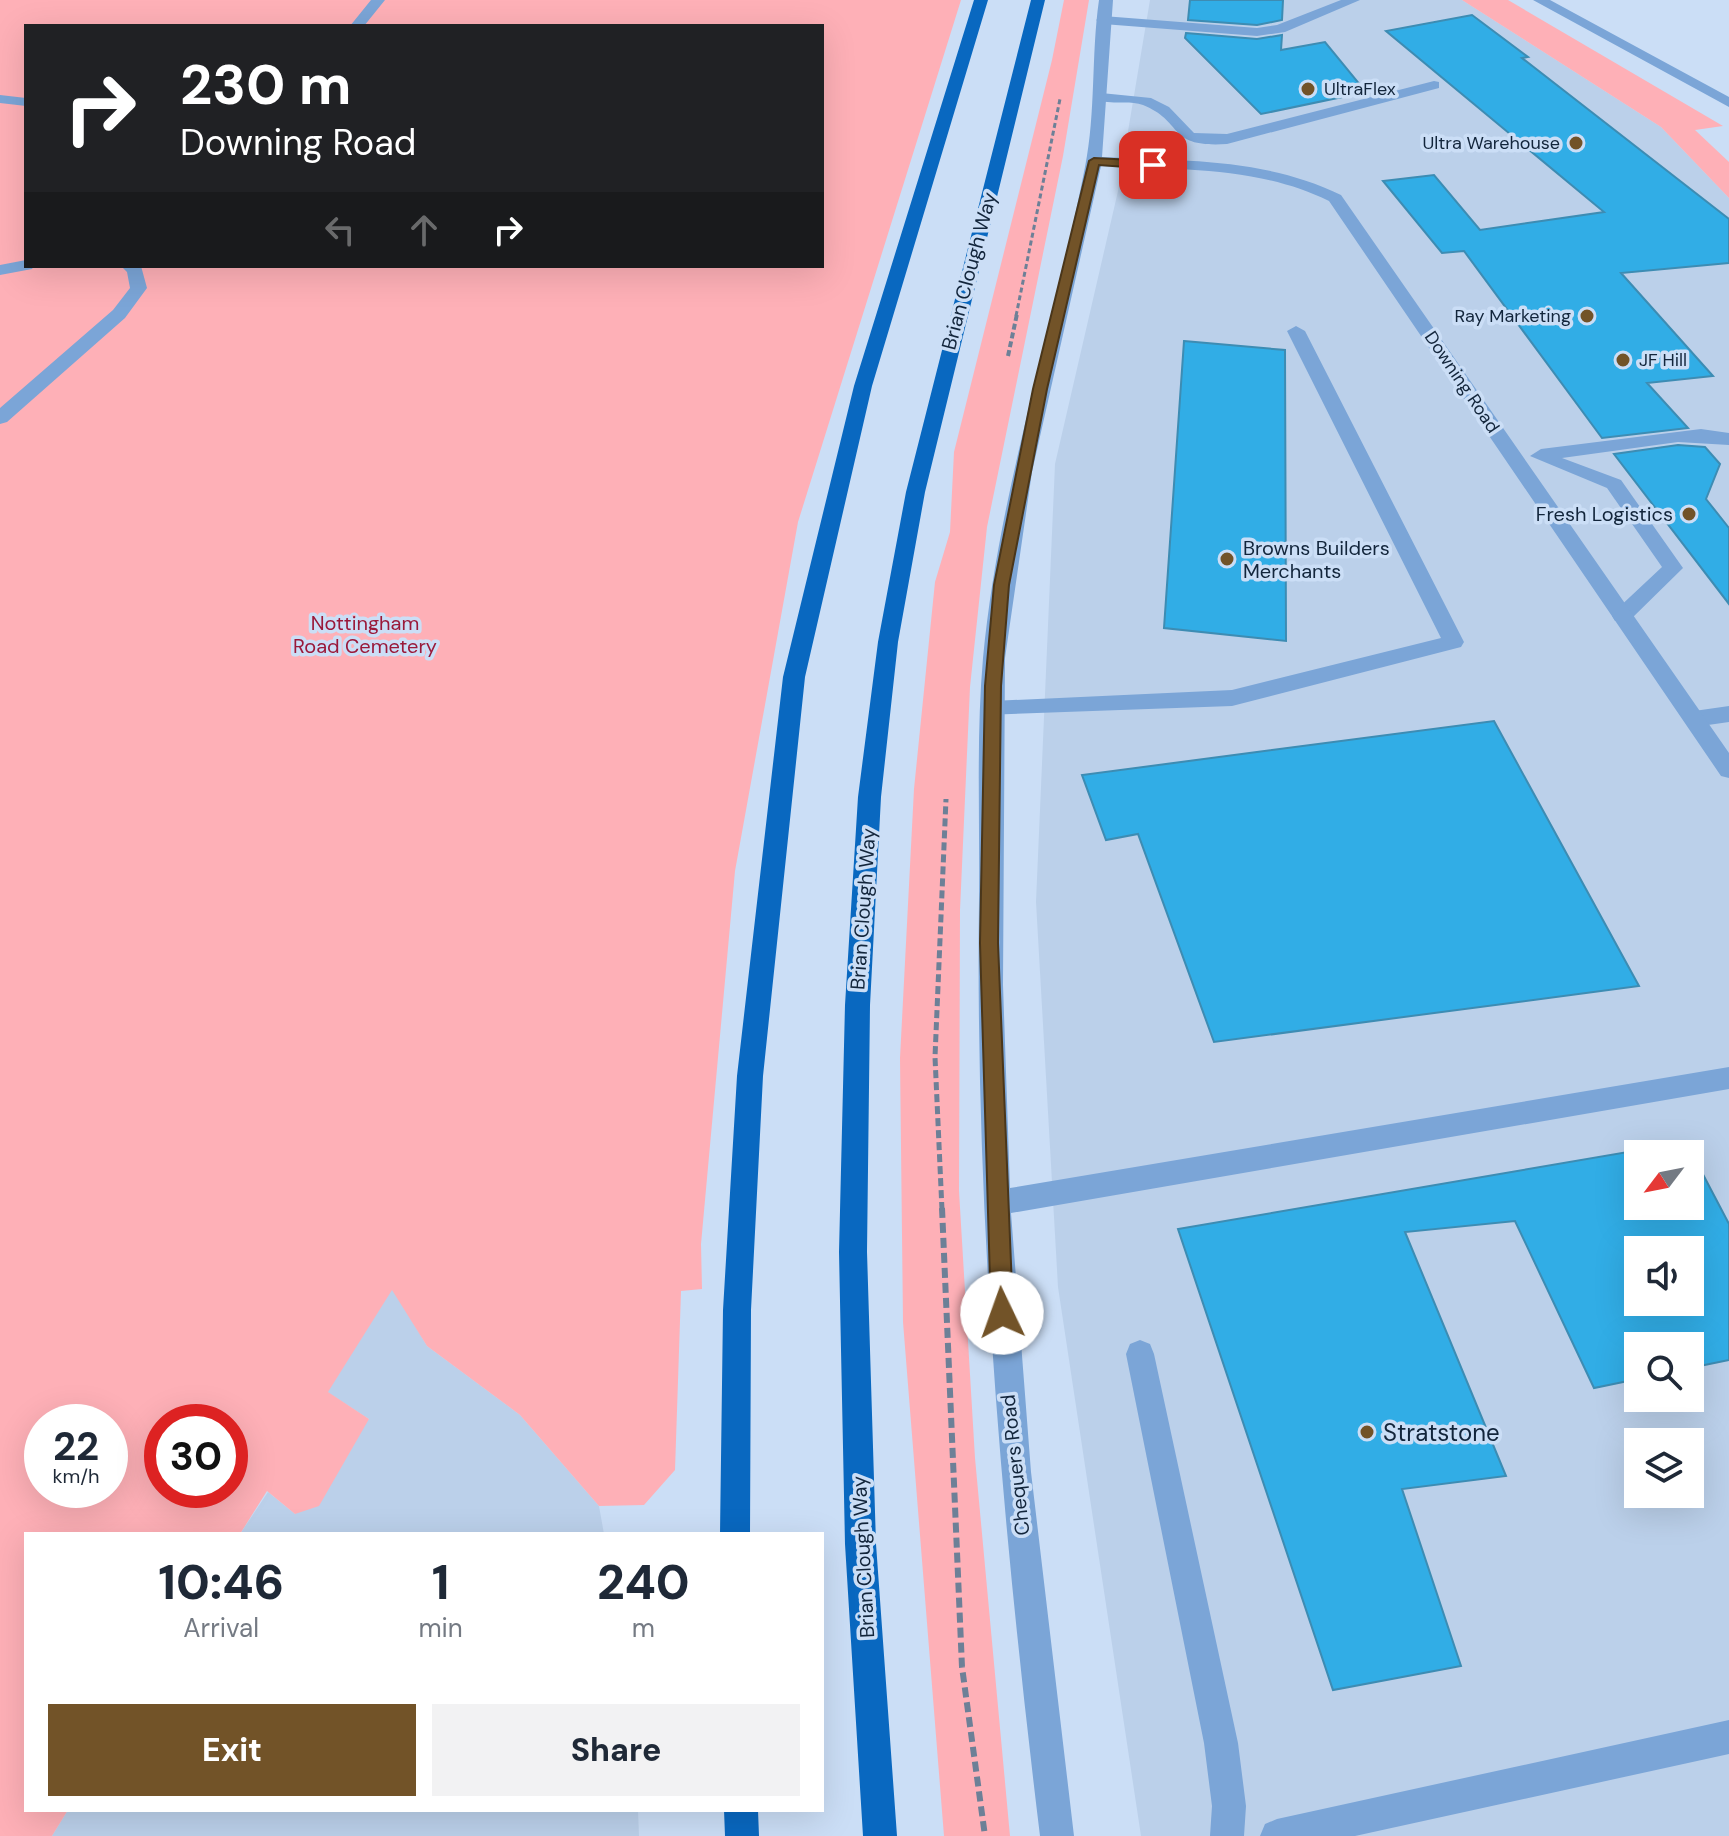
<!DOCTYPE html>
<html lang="en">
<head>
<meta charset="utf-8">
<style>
	:root { --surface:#fff; --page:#f2f2f3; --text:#1f2937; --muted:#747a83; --accent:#725328 }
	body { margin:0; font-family:"DM Sans",sans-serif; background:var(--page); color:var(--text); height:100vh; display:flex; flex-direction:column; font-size:30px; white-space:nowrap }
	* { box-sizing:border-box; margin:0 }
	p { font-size:26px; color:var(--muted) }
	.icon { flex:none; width:44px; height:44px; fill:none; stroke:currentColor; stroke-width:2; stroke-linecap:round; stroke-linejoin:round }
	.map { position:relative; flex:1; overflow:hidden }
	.side { position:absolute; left:24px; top:1532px; width:800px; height:280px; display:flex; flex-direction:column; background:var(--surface); border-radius:0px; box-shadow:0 8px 32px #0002 }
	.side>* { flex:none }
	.banner { position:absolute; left:24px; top:24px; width:800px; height:244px; border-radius:0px; box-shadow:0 8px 32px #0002; background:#202124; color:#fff; overflow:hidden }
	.needle { width:52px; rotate:238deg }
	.buttons { position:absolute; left:1624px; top:1140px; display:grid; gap:16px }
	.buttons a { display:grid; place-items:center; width:80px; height:80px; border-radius:0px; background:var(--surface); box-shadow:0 8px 32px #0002; font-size:40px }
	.speed { position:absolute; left:24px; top:1404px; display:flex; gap:16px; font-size:40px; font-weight:700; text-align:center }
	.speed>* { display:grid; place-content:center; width:104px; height:104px; border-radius:50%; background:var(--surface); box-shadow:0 8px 32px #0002; line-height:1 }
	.speed small { font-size:20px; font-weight:400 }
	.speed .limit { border:12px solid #d22; background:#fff; color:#111 }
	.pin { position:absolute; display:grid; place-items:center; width:68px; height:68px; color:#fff; margin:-34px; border-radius:16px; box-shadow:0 4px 12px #0006 }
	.me { position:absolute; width:88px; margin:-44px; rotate:357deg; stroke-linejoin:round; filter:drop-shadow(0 0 6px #0008) }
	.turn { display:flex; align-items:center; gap:28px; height:168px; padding:0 24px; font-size:36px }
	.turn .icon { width:104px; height:104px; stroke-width:2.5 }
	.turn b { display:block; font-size:56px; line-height:68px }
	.lanes { display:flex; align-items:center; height:76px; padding:0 24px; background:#0003; justify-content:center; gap:40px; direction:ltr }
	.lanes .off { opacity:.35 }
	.eta { display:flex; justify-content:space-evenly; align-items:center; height:136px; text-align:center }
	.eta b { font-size:48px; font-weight:800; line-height:56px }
	.primary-button { display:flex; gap:16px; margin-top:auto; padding:16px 24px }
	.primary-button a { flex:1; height:92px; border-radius:0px; background:var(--accent); color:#fff; font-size:32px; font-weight:800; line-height:92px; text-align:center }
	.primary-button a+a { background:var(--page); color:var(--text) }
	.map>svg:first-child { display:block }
	.built { fill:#bbd0ea; fill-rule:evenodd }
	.green { fill:#feb0b7; fill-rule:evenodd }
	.building { fill:#31ade6; stroke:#3d8cb3; stroke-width:2; fill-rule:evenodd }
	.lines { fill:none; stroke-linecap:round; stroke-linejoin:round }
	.path-far3 { stroke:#6d8097; stroke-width:3; stroke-dasharray:5 3; stroke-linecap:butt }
	.path-far2 { stroke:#6d8097; stroke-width:4; stroke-dasharray:6 3; stroke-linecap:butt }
	.path-far1 { stroke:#6d8097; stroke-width:5; stroke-dasharray:8 4; stroke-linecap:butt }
	.path { stroke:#6d8097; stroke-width:6; stroke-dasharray:10 5; stroke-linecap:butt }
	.service { fill:#7ba5d7; fill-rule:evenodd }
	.minor { fill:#7ba5d7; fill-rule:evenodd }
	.trunk { fill:#0968c0; fill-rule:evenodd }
	.route { fill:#725328; stroke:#4a361a; stroke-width:2 }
	.poi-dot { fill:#725328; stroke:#cbdef6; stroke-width:3 }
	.labels { text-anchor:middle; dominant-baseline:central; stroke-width:7; stroke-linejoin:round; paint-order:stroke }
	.far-poi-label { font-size:18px; fill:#12253b; stroke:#cbdef6; text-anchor:start }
	.far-street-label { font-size:18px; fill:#12253b; stroke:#cbdef6 }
	.street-label { font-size:20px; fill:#12253b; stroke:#cbdef6 }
	.poi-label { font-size:20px; fill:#12253b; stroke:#cbdef6; text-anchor:end }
	.park-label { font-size:20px; fill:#9a193a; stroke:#cbdef6 }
	.near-poi-label { font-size:24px; fill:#12253b; stroke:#cbdef6; text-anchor:start }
</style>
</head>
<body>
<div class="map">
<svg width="1729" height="1836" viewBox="0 0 1729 1836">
	<rect width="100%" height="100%" fill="#cbdef6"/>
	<path class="built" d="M1150,0H1462L1661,127L1729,198V1836H1141L1058,1287L1036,902L1055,464L1118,191ZM1638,1154H1690V1206H1638ZM1638,1250H1690V1302H1638ZM1638,1346H1690V1398H1638ZM1638,1442H1690V1494H1638Z
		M368,1248L427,1346L520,1415L599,1506L604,1534H240L268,1492L295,1514L369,1419L290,1368Z
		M68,1810H638L639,1836H52Z"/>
	<path class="green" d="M0,0H961L798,522L735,871L701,1244L702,1289L681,1291L675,1470L644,1505L599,1506L520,1415L427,1346L392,1290L328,1392L369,1419L319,1506L295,1514L267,1491L240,1534H26V1810H68L52,1836H0ZM26,26H822V266H26ZM42,1422H110V1490H42ZM162,1422H230V1490H162Z
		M1064,0H1089L1063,156L987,527L970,687L960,910L959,1191L975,1458L1010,1836H944L903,1322L900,1058L914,789L935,582L950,532L954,452L1052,60Z
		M1462,0H1508L1723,126L1695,130L1729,162V198L1661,127Z"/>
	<path class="building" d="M1190,0H1283L1282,20L1257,25L1188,20Z
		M1472,15L1528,57L1522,58L1729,219V263L1621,273L1713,376L1647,383L1688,428L1602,438L1464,251L1442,253L1383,181L1434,175L1480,230L1604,212L1386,31Z
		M1186,33L1257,39L1282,35L1281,50L1325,42L1366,92L1261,114L1185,38Z
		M1184,341L1285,350L1286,641L1164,628Z
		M1678,445L1705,447L1720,464L1706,499L1729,528V604L1614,454Z
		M1494,721L1639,986L1214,1042L1138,834L1106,840L1082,775Z
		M1686,1142L1729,1224V1360L1690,1368V1346H1638V1379L1594,1388L1515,1221L1405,1232L1506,1476L1402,1489L1461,1666L1333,1690L1178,1229ZM1638,1154H1690V1206H1638ZM1638,1250H1690V1302H1638Z"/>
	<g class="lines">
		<path class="path-far3" d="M1016,316L1060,99"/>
		<path class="path-far2" d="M1008,356L1017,314"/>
		<path class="path-far1" d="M942,1210L935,1057L946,799"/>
		<path class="path" d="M942,1208L962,1667L985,1836"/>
		<path class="service" d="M371,0H385L364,26H350Z
			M1341,0H1360L1285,32L1257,36L1103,24L1096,20L1103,16L1257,28L1277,25Z
			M1533,0H1550L1729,97V107Z
			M1434,81L1439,82V88L1227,144C1166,148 1185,122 1143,105C1128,99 1106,107 1094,97L1101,93L1151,98L1169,107L1194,133L1227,134Z
			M0,95L26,98V106L0,103Z
			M26,260V266H34L32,269L0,275V265Z
			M121,266H141L147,288L125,318L7,422L0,424V408L113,310L130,288L127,272Z
			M1296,326L1305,331L1464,642L1461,647L1232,706L984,715L981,709L984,703L992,701L1232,690L1441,638L1287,331Z
			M1701,429L1729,433V445L1678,442L1562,458L1621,480L1683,568L1629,621H1615L1612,616L1615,611L1662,567L1607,488L1530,456L1541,449Z
			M1729,706V722L1694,727L1683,719L1694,711Z
			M1140,1340L1150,1344L1154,1354L1238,1743L1246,1806L1244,1836H1210L1212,1806L1204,1743L1126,1354L1130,1344Z
			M1729,1720V1754L1355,1836H1260L1265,1824L1277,1819Z"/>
		<path class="minor" d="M1099,0H1113L1102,157C1185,161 1265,158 1341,195L1729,753V778L1721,776L1329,201C1257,166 1180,170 1101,166L1032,472L1005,658L1003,985L1010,1188L1729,1067V1089L1011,1213L1031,1472L1074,1836H1040C1002,1524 975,1214 979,900C980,819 976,738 983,658C999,490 1053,331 1085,167C1096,112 1091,55 1099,0Z"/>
		<path class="trunk" d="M974,0H988L872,386L805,677L763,1076L751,1310L750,1534H720L723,1310L737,1076L783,677L854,386Z
			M1031,0H1045L925,492L898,642L881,797L870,1005L867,1252L876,1544L897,1836H863L845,1544L839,1252L845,1005L858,797L878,642L906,492Z
			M724,1810H758L759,1836H725Z"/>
	</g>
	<path class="route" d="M1094,158L1153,161L1159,165L1153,169L1099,165L1047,389L1009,585L1001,686L998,943L1013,1313L1010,1320L1002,1323L994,1320L991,1313L980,943L985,686L994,585L1033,389L1089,161Z"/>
	<g class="poi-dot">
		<circle cx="1308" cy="89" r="8"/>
		<circle cx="1576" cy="143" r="8"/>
		<circle cx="1587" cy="316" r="8"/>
		<circle cx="1623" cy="360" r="8"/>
		<circle cx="1689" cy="514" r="8"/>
		<circle cx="1227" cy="559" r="8"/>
		<circle cx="1367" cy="1432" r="8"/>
	</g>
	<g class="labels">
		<g class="far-poi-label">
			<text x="1324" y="89">UltraFlex</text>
			<text x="1560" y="143" text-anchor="end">Ultra Warehouse</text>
			<text x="1571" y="316" text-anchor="end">Ray Marketing</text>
			<text x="1639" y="360">JF Hill</text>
		</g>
		<g class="far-street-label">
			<text transform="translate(1462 382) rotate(56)">Downing Road</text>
		</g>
		<g class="street-label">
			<text transform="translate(969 271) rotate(-75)">Brian Clough Way</text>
			<text transform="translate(863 909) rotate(-86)">Brian Clough Way</text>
			<text transform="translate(1015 1465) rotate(-96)">Chequers Road</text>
			<text transform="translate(863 1557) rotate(-93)">Brian Clough Way</text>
		</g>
		<g class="poi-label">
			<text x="1673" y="514">Fresh Logistics</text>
			<text x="1243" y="548" text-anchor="start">Browns Builders<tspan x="1243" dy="23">Merchants</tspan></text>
		</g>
		<g class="park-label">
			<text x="365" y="623">Nottingham<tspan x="365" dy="23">Road Cemetery</tspan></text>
		</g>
		<g class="near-poi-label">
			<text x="1383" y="1432">Stratstone</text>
		</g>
	</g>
</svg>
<div class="buttons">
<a><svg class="needle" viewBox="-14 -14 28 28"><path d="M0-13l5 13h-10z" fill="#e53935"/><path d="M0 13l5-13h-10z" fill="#747a83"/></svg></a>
<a><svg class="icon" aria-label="sound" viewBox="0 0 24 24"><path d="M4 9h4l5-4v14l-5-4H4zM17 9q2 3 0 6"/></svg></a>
<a><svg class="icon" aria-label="search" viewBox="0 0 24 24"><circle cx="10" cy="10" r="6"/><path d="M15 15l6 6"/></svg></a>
<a><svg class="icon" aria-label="layers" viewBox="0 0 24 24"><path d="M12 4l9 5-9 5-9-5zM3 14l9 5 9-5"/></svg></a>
</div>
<div class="speed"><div>22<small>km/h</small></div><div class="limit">30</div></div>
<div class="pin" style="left:1153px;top:165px;background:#d93025"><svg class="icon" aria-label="arrive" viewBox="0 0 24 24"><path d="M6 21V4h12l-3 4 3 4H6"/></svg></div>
<svg class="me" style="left:1002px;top:1313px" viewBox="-20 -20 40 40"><circle r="19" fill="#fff"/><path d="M0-13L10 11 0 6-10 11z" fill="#725328"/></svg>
<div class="banner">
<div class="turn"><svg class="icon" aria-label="right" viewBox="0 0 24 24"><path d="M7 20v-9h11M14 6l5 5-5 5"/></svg><div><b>230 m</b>Downing Road</div></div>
<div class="lanes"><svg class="icon off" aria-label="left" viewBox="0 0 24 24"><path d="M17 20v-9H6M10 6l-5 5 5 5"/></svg><svg class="icon off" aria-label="ahead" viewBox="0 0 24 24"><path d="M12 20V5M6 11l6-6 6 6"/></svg><svg class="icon" aria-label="right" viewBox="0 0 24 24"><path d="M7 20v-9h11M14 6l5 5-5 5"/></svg></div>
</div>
<section class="side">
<div class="eta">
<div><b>10:46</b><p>Arrival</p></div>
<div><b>1</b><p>min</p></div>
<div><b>240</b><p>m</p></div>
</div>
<div class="primary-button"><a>Exit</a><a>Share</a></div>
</section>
</div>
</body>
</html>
